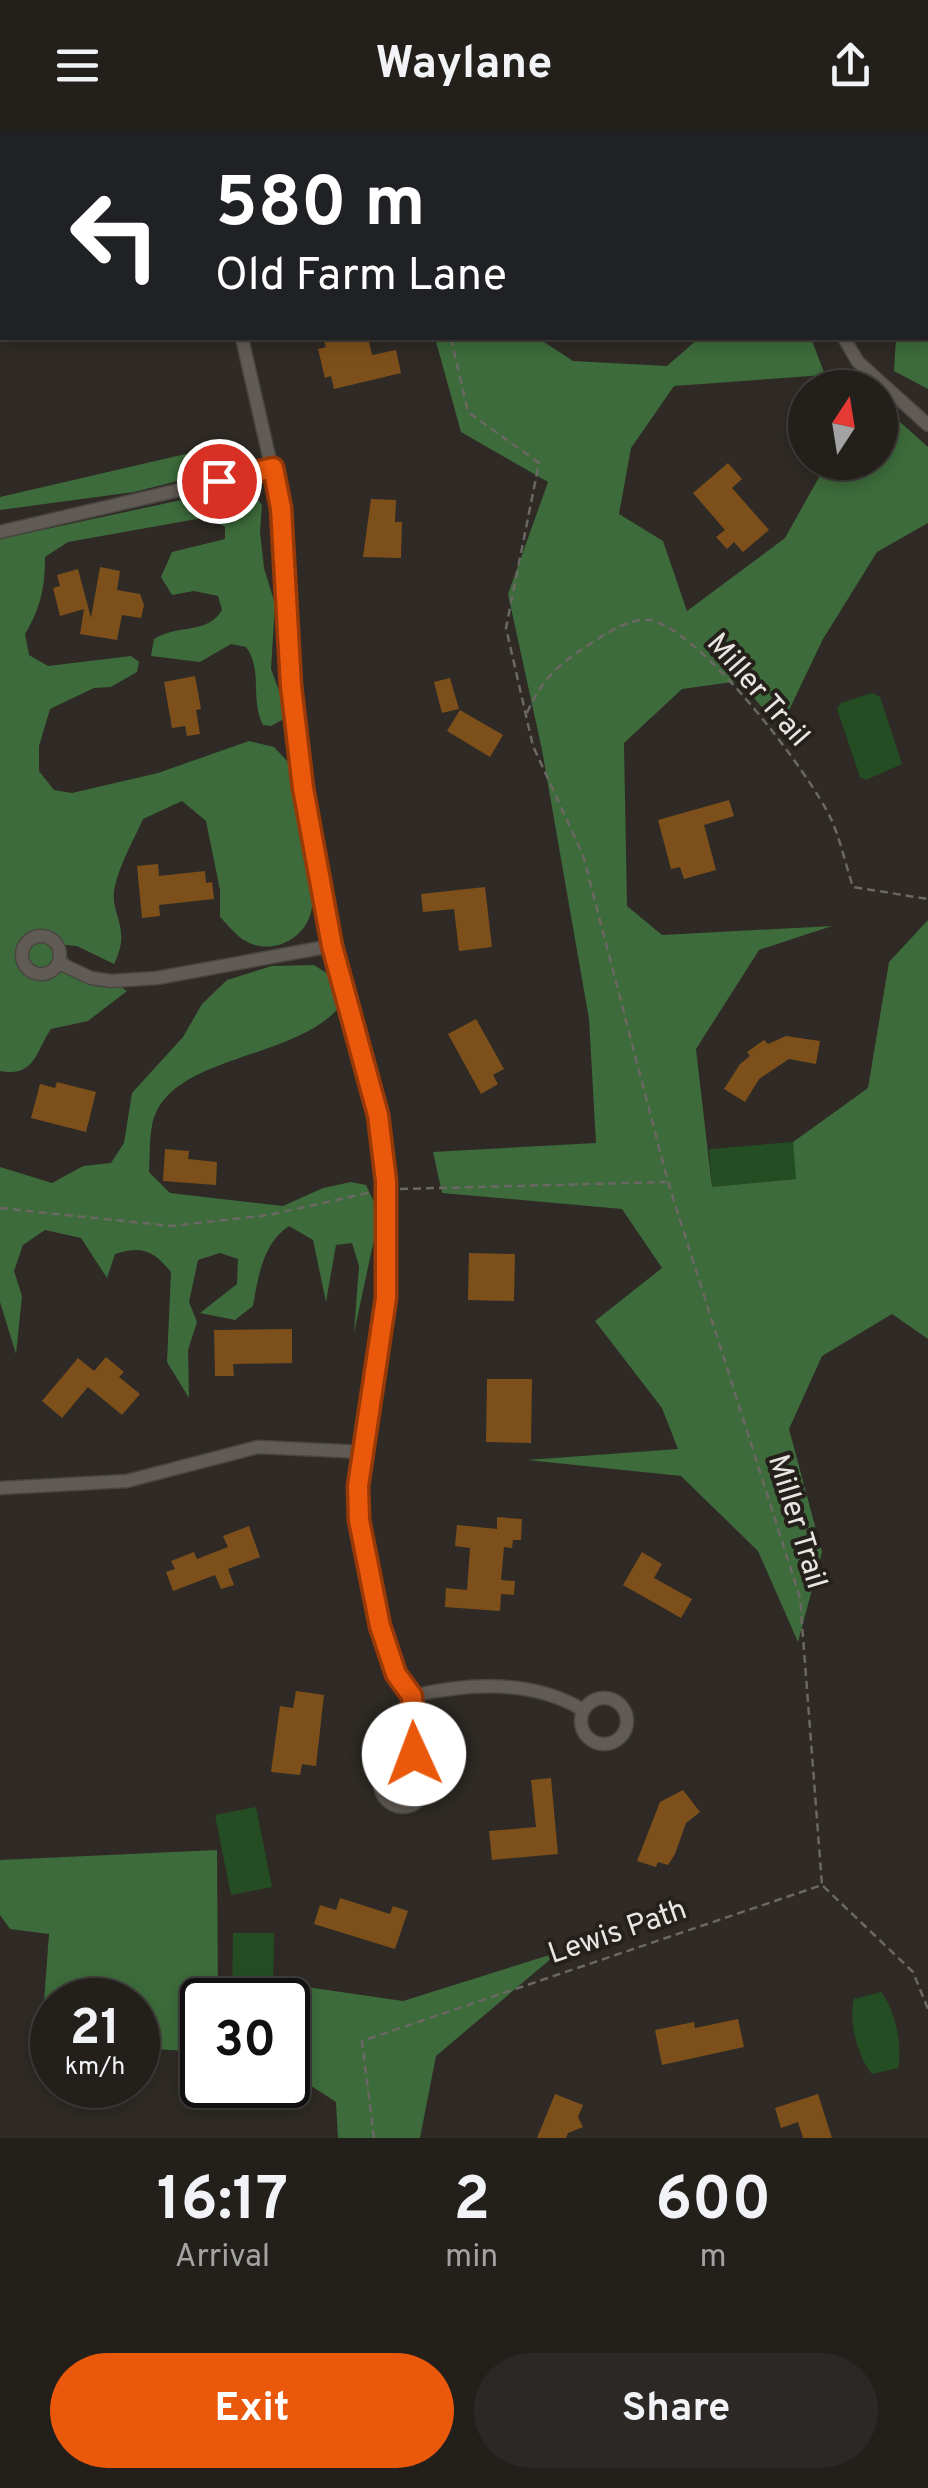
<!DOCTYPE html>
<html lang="en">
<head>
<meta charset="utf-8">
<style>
	:root { --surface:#23201c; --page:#2b2825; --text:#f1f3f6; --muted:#a3a3a3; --line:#403e3b; --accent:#ea580c }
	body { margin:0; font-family:Overpass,sans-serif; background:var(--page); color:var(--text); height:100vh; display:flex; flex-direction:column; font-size:38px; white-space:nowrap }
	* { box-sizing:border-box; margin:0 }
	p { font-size:32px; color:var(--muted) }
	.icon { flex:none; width:55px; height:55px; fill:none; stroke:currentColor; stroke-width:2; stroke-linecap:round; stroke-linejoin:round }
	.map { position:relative; height:2008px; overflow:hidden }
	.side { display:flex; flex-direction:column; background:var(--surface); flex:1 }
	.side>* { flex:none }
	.guide { position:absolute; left:0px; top:0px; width:930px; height:210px; box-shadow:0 5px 15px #0003,0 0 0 2px var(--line); background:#202124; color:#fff; overflow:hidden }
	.needle { width:65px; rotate:12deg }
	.buttons { position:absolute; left:788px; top:240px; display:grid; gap:20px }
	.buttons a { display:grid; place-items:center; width:110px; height:110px; border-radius:50%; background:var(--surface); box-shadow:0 5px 15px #0003,0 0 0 2px var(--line); font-size:50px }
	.speed { position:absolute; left:30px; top:1848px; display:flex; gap:20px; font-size:50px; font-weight:700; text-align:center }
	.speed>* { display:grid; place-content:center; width:130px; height:130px; border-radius:50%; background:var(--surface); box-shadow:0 5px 15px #0003,0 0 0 2px var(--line); line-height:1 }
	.speed small { font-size:25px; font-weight:400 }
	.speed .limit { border:5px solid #111; border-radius:15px; background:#fff; color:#111 }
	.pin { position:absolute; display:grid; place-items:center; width:85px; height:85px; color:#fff; margin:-42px; border:5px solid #fff; border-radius:50%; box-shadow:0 2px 10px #0007 }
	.me { position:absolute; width:110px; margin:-55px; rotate:358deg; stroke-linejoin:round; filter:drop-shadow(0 0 8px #0008) }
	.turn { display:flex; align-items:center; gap:35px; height:210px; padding:0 50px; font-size:45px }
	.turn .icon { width:130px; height:130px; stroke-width:2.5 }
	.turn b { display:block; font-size:70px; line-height:85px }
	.eta { display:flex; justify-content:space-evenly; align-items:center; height:170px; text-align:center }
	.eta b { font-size:60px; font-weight:700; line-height:70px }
	.cta { display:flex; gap:20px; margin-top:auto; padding:20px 50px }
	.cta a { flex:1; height:115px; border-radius:60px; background:var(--accent); color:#fff; font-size:40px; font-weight:700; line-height:115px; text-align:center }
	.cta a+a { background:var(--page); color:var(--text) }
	header { display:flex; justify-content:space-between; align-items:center; height:130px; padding:0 50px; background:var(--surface); font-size:45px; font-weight:700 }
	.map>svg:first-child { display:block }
	.green { fill:#254d23 }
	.forest { fill:#3d6b3b }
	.building { fill:#7d501b }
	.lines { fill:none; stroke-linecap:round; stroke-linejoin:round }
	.street-casing { stroke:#494541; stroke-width:15 }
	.path { stroke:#6b6762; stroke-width:2.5; stroke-dasharray:8 5; stroke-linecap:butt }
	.street { stroke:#615b55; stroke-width:12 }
	.route-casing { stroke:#983908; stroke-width:25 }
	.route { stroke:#ea580c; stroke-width:18 }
	.labels { text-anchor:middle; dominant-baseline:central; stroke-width:8; stroke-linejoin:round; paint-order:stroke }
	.street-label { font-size:30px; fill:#e9e5e2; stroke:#25201b }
</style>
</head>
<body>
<header><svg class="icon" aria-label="menu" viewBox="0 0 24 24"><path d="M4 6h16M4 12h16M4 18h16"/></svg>Waylane<svg class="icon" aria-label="share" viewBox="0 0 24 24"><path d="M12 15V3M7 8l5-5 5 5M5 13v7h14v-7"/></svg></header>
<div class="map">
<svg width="928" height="2008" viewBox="0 0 928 2008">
	<rect width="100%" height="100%" fill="#2f2a25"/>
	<path class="green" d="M872,563L880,567L902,634L866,650L860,647L837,579L841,573Z
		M793,1012L797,1049L712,1057L709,1019Z
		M256,1677L272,1757L231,1765L215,1685Z
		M233,1803H274L273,1870H232Z
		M881,1862C895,1879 903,1916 898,1938L872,1944C858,1928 848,1890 854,1869Z"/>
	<path class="forest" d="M928,168V259L894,241L896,208H928Z
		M435,208H538L573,231L667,236L699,208H811L825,245L674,256L631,318L619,384L663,411L687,481L785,408L827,333L880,332V274L928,317V393L877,422L823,509L780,599L740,551L682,559L624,613L627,776L662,805L832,796L759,820L696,919L712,1057L796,1049L793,1012L868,958L889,832L928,790V1209L892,1184L822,1226L789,1299L822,1422L798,1512L758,1421L681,1346L527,1330L678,1319L662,1278L595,1191L662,1138L622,1079L442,1063L433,1022L596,1013L589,889L542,620L508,464L548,352L461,302Z
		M220,316L235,320L238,328L229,338L134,362L0,380V367Z
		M237,358L252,361L262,375L260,402L264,438L275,474L271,539L284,574L282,590L271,596L263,595C250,569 263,540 246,517L231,514L200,532L151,526L154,509C181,493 207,505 222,480L218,466L194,461L172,465L161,447L172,422L225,409V397L208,387L68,412L45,427C45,456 41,478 25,504L29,525L48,536L131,526L139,532L137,542L111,557L94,558L50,579L39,616V641L54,660L72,663L158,643L249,611L274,617L290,634L292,650L299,661C303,689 315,752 312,777C308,809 270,828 242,809C234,803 227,794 220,787V760L206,691L182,671L143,689C134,710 120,733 115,756C108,784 133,796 114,834L77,816L56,814C70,839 104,845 127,861L88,891L51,899C35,922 36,947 0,941V409Z
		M314,835L334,848L340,876C297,931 165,924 152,996C149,1011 150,1027 149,1042L170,1063L283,1076L323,1058L351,1052L366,1055L376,1076V1100L354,1203L359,1136L352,1113L336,1115L326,1172L313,1110L289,1096C263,1113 258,1147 253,1176L235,1190L200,1183L237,1154L238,1129L220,1123L198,1130L189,1172L197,1192L188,1220L189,1268L167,1232L171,1142C154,1121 142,1115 115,1124L107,1148L81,1108L45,1100L23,1115L14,1141L22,1166L16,1224L0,1172V1037L52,1053L83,1036L111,1033L124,1013L132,963L183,907L202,874L227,850L272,836Z
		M217,1720L218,1870H202V1922L138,1918V1870H52V1913H41L49,1804L10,1799L0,1785V1730Z
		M559,1822L436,1926L420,2008H338L336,1972L288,1941V1884L293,1855L403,1871Z"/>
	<path class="building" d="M323,208H368L372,225L396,220L401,243L334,259L331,246L325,248L318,219L326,217Z
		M728,333L742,349L732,358L769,400L743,422L734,412L727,419L716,407L725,400L693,363Z
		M371,369L396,370L395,392H402L401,428L363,427Z
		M100,437L120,441L117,460L140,464L144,475L141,488L122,485L117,510L80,504L84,479L60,486L53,458L60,456L57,445L78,439L91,488Z
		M195,546L201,579L196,580L200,604L187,606L185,596L172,598L164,552Z
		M450,548L459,579L442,583L434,552Z
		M460,580L503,605L490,627L447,601Z
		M729,670L734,686L704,695L716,740L684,749L680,737L671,739L658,690Z
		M158,734L159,746L205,741L206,753L212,752L214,769L159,775L160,786L142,788L137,736Z
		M485,757L492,817L459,821L454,779L423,782L421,764Z
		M476,889L504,939L493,945L498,954L481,964L448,904Z
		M786,906L820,911L816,934L789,929L759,949L745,972L724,959L740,934L750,926L747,922L764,910L768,914Z
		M57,952L96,962L86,1002L31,988L40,954L55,958Z
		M165,1019L189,1021L188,1029L217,1032L216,1055L163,1051Z
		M469,1123L515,1124L514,1171L468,1170Z
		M292,1199V1233L233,1234L234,1246H215L214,1200Z
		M106,1227L124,1242L119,1247L140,1264L122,1285L88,1257L62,1288L42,1271L78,1228L94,1241Z
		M487,1249H532L531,1313L486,1312Z
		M497,1387L522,1389L521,1410H513L512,1418L504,1417L501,1450L515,1451L514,1465L501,1464L500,1481L445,1477L446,1458L467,1460L470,1418L455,1416L457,1395L497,1399Z
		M249,1396L260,1427L228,1439L234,1455L221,1459L215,1445L173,1461L166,1442L175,1439L171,1431L194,1422L197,1429L228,1417L223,1406Z
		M642,1422L662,1434L654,1448L692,1469L681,1488L623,1455Z
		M296,1561L324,1565L316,1636L302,1634L300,1645L271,1642L280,1576L293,1578Z
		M551,1648L558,1724L492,1730L489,1701L536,1697L531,1650Z
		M683,1660L700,1682L686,1693L675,1724L668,1735L658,1732L656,1737L637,1731L660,1672Z
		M340,1768L390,1784L393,1776L408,1781L395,1819L314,1794L320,1775L336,1780Z
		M738,1889L744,1917L662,1935L655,1900L694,1892L695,1898Z
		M555,1964L583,1975L578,1987L583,1997L568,2003L566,2008H537Z
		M818,1964L832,2008H803L798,1992L781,1998L775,1978Z"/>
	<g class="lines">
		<g class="street-casing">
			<path id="street" d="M181,0L182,2
				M739,0L741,2
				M242,208L281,379L291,556L318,751L331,816L378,985L388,1094L386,1167L358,1355L359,1389L381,1495L395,1544L412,1566V1632
				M844,208L858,232L928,295
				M0,402L273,338
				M22 825a19 19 0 1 1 38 0a19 19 0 1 1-38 0Z
				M59,833L91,848L111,851L157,848L331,816
				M0,1358L127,1351L258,1317L364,1322
				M412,1566C468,1553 532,1549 583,1580
				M581 1591a23 23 0 1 1 46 0a23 23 0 1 1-46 0Z
				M380 1654a23 23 0 1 1 46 0a23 23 0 1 1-46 0Z"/>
		</g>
		<path class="path" d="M406,0V2
			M451,208L468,282L539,333L506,498L533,616L583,725L668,1052L800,1468L822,1755
			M527,583C542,548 561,532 593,512C607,503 632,487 649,490C700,498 811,644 832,691C841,712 846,736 853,757L928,769
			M400,1059L666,1052
			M0,1078L171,1096L269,1085L372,1062
			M374,2008L362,1911L822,1755L913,1842L928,1879"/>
		<use href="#street" class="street"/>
	</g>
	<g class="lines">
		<g class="route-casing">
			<path id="route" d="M219,351L273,338L281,378L291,556L303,658L332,816L378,985L386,1051V1168L358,1356L359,1390L380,1496L396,1544L412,1566L414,1624"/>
		</g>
		<use href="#route" class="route"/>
	</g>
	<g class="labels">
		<g class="street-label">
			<text transform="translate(757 561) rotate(49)">Miller Trail</text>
			<text transform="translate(796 1392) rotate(73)">Miller Trail</text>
			<text transform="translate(618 1803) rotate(-19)">Lewis Path</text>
		</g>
	</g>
</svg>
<div class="buttons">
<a><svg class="needle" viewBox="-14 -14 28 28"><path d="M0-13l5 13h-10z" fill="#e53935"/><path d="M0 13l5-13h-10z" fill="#a3a3a3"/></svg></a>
</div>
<div class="speed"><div>21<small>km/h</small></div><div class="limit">30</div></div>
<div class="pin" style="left:219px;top:351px;background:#d93025"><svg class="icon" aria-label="arrive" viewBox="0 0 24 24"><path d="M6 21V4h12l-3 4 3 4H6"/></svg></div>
<svg class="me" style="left:414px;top:1624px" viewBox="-20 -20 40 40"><circle r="19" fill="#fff"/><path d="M0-13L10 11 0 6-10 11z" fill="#ea580c"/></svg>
<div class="guide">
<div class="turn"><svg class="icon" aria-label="left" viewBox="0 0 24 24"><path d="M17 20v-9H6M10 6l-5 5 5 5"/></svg><div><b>580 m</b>Old Farm Lane</div></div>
</div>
</div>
<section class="side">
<div class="eta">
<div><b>16:17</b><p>Arrival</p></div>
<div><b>2</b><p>min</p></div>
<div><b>600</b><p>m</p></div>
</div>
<div class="cta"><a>Exit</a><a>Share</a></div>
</section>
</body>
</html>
